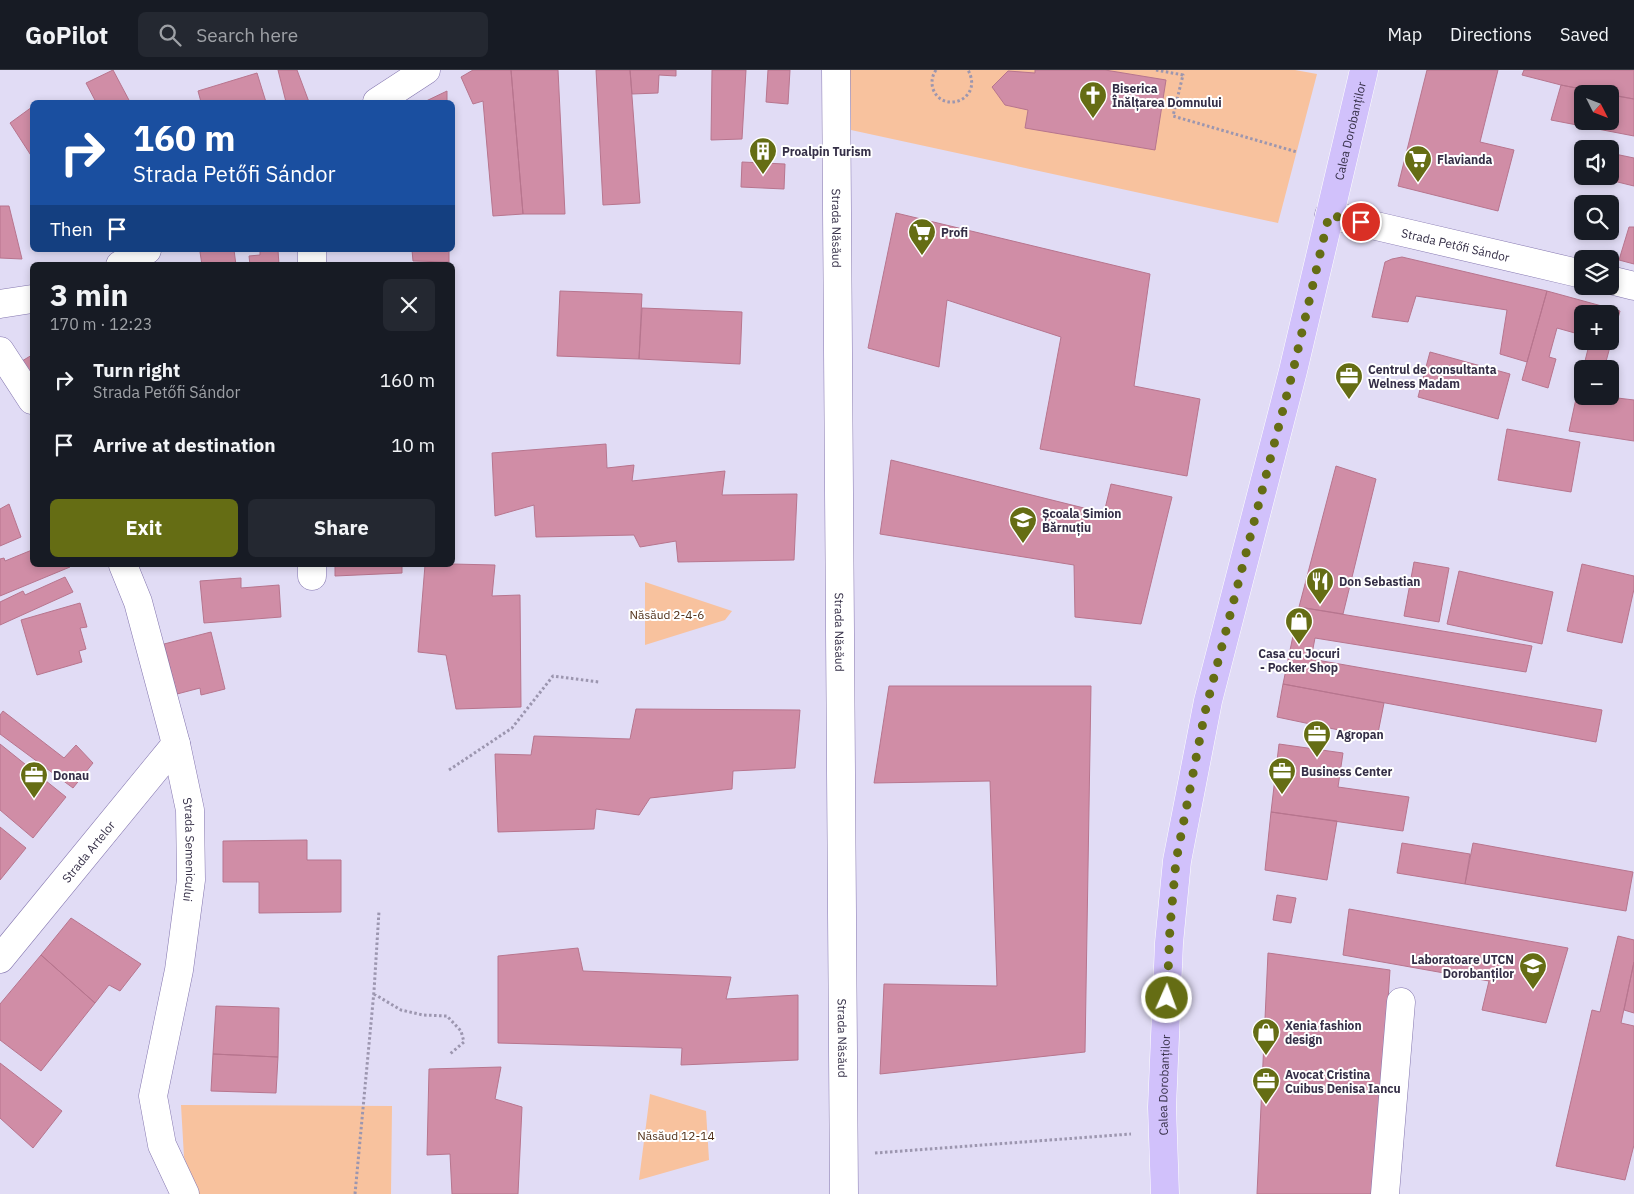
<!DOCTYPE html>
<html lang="en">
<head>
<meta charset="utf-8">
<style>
	:root { --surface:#171b24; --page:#242831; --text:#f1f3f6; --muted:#9ea1a6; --line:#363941; --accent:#656d14 }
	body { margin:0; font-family:"IBM Plex Sans",sans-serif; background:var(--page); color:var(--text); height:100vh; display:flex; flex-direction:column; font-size:19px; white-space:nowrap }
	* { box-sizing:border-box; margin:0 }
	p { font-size:16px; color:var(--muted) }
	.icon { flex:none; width:28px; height:28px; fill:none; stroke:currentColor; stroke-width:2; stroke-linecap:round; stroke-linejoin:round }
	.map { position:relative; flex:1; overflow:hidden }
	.drawer { position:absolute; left:30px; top:192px; width:425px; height:305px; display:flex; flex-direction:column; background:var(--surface); border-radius:8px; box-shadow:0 2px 8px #0003 }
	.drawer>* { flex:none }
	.hud { position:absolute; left:30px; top:30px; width:425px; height:152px; border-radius:8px; box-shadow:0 2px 8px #0003; background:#1a4fa0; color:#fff; overflow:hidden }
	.needle { width:32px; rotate:132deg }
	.fabs { position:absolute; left:1574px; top:15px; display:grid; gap:10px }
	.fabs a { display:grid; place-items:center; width:45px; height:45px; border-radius:8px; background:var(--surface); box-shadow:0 2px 8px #0003; font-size:25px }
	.pin { position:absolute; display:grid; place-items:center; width:42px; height:42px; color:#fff; margin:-21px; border:2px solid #fff; border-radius:50%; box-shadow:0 1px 5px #0007 }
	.me { position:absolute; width:55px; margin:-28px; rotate:2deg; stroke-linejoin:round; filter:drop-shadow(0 0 4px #0008) }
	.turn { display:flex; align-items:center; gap:18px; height:105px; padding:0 20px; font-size:22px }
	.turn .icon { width:65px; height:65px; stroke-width:2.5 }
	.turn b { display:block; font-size:35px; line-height:42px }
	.then { display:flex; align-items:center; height:48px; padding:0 20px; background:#0003; gap:10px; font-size:19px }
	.round { display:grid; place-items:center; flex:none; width:52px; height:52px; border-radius:8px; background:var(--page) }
	.overview { display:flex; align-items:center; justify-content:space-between; height:85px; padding:0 20px }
	h1 { font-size:30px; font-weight:700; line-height:38px }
	.button { display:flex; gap:10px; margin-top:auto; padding:10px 20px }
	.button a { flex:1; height:58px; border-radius:8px; background:var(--accent); color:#fff; font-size:20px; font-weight:700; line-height:58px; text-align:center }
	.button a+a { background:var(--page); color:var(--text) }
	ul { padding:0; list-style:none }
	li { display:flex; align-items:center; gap:15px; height:65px; padding:0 20px }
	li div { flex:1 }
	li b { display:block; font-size:19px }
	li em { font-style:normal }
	header { display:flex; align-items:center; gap:30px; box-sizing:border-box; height:70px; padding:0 25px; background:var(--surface); border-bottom:1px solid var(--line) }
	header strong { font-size:24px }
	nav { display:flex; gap:28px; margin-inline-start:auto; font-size:18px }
	.search { width:350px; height:45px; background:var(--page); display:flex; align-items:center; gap:12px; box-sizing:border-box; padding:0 18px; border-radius:8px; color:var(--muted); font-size:19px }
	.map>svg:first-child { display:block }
	.green { fill:#f8c29e }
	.building { fill:#d08da6; stroke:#b7758e }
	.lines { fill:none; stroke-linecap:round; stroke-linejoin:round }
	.minor-casing { stroke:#8476af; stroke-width:29 }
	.major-casing { stroke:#fff; stroke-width:29 }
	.path { stroke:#9c96af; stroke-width:3; stroke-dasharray:2.5 2.5; stroke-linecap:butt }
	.minor { stroke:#fff; stroke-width:28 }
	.major { stroke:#d1c1fb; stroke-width:28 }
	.route { stroke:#656d14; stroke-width:9; stroke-dasharray:0 16.2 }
	.labels { text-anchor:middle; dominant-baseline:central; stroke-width:4; stroke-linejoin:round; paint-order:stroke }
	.poi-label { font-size:12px; font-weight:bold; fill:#352f47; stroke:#fff; text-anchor:start }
	.street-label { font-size:12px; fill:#352f47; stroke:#fff }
	.park-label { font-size:12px; fill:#4f2f17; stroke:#fff }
</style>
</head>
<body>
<header>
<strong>GoPilot</strong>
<div class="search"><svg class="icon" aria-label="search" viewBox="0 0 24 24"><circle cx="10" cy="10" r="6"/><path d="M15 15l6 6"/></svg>Search here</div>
<nav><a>Map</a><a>Directions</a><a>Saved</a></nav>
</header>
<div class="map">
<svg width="1634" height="1124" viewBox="0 0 1634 1124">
	<rect width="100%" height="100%" fill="#e1dcf5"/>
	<path class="green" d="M850,0H1295L1317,4L1278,153L851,60Z
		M645,512L732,541L725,550L645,575Z
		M650,1024L706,1041L709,1090L639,1110Z
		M181,1035L392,1036L391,1124H198L184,1087Z"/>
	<path class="building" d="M113,0L130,32H96L86,13Z
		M278,0H297L309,32H286Z
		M473,0H511L523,144L493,146L483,31L473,34L461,7Z
		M511,0H558L565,144H523Z
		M596,0H630L640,133L603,135Z
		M630,0H676V6L659,5L658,23L632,24Z
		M712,0H746L742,69L711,70Z
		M768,0H790L788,34L766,32Z
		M1035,0H1105L1166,10L1155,80L1025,58L1028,40L1005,35L992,17L1008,1L1035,3Z
		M1427,0H1498L1480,72L1514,80L1498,141L1398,116Z
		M1524,0H1634V29L1561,15L1522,5Z
		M257,3L266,32H201L198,21Z
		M1561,15L1606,24H1582V51H1610V25L1634,29V66L1551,50Z
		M447,21V32H424Z
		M32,37V87L10,53Z
		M1582,82V104L1577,102Z
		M1610,83L1634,88V116L1593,106H1610Z
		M742,92L785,94L784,119L741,117Z
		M0,136H9L22,189L0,188Z
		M896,143L1150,204L1134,316L1200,329L1187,406L1040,379L1061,267L947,230L939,297L868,278Z
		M1629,157H1634V194L1619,190Z
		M203,180H234L236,195H202L200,182Z
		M260,180H278L279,195H250L249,186L260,185Z
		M412,180H449V192L413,191Z
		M1402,187L1547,221L1527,292L1500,284L1507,240L1416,226L1408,252L1372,247L1385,192L1392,189Z
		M560,221L642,224L639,289L557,286Z
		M1547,221L1620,241L1611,273L1604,271H1610V244H1582V265L1557,258L1549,287L1556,289L1548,318L1522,310Z
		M642,238L742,242L740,294L639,289Z
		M1590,271H1604L1611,273L1604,299H1583Z
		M1430,282L1510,304L1498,349L1418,327Z
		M32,285V311L22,291Z
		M1582,301V326H1601L1634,330V371L1569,361Z
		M1507,359L1580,372L1571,422L1498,410Z
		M606,374L607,398L634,395L632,411L725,401L722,425L797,424L794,490L678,492L676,471L640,477L634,465L536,467L534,435L495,446L492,383Z
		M891,390L1104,443L1111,414L1172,427L1141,554L1075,547L1074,495L880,464Z
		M1336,396L1376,409L1343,544L1299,537Z
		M9,434L21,467L0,476V439Z
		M32,480V495H69L70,497L0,526V489L4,488L5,491Z
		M1414,492L1449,498L1439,552L1404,546Z
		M452,494L495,495L492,526L520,525L521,637L456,639L446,585L418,582L425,495H452Z
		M1582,494L1634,506V519L1622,573L1567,561Z
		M335,495H402V503L335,506Z
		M1459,501L1553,522L1542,574L1447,554Z
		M65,507L73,522L0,555V532L23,521L25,525Z
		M241,508V518L279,515L281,547L204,553L200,511Z
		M80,533L87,557L80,558L86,579L79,581L82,592L37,605L21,550Z
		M1299,537L1532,576L1526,602L1315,568L1311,589L1602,640L1596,672L1283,614Z
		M211,562L225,619L201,625L200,618L177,624L164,574Z
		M1283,614L1384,633L1377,668L1277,647Z
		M889,616H1091L1085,982L880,1004L884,914L997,916L990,711L874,713Z
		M636,639L800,640L795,698L733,701L732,719L650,728L639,745L596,739L594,759L498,762L495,684L531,685L534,666L630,669Z
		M3,641L64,688L76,675L93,693L73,718L0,664V645Z
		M0,674L66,727L33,768L0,740Z
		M1279,674L1343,683L1338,717L1409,727L1403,761L1271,742Z
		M1271,742L1337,751L1327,810L1265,800Z
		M0,757L26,778L0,810Z
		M307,770V790H341V842L259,843V812H223V771Z
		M1402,773L1470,784L1465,814L1397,803Z
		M1473,773L1633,802L1626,841L1465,814Z
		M1277,825L1296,828L1291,853L1273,850Z
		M1349,839L1568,878L1546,953L1482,940L1489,911L1343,885Z
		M71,848L141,894L120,921L109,915L95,933L41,885Z
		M1618,866L1634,870V892L1621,953L1634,956V1075L1625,1110L1556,1096L1592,940L1600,942Z
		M578,878L583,901L731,907L726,929L798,925V990L681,995L682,978L498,973V886Z
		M1268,883L1390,900L1375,1124H1257Z
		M41,885L95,933L41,1001L0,970V934Z
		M1634,892V943L1624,940Z
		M216,936L279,938L278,987L213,984Z
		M213,984L278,987L276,1023L211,1021Z
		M0,993L62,1041L33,1078L0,1048Z
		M501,997L495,1029L522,1037L518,1124H452L450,1084L427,1085L429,999Z"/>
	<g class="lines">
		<g class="minor-casing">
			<g id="minor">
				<path id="s1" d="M836,0L844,1124"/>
				<path d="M377,32L426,0"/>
				<path id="s2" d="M1329,145L1582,204"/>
				<path d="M312,180V195"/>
				<path d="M120,195L147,180"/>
				<path d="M1610,210L1634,216"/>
				<path d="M0,234L32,229"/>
				<path d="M0,281L32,330"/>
				<path id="s3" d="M123,495L138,532L176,674L190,740L191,810L179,900L153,1026L162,1075L185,1124"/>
				<path d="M312,495V506"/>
				<path id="s4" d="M0,889L176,674"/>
				<path d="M1385,1124L1401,932"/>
			</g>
		</g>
		<g class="major-casing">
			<g id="major">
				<path id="s5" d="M1165,1124L1162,1037L1169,873L1177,791L1208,631L1293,301L1364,0"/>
			</g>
		</g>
		<path class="path" d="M936,0C932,6 931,12 933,19C943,45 984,29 968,0
			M1156,0L1183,5L1173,46L1297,82
			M449,700L512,658L553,606L599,612
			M374,924L401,940L423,945L447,946L461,961L464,972L450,984
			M875,1083L1131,1064
			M355,1124L374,921L379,841"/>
		<use href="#minor" class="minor"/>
		<use href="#major" class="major"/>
	</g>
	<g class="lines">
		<path class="route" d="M1167,928L1170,857L1176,791L1205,642L1293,301L1329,145L1361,152"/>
	</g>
	<defs>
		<g id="church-pin" transform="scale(1.4375)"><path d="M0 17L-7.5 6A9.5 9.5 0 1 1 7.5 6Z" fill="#656d14" stroke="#fff"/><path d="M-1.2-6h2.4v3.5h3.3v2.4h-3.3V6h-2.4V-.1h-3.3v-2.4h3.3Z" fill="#fff"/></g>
		<g id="building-pin" transform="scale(1.4375)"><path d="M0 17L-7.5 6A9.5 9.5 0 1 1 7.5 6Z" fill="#656d14" stroke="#fff"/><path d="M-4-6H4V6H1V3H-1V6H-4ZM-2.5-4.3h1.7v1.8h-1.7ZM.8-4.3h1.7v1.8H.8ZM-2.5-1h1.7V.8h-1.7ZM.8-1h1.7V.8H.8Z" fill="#fff"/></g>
		<g id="supermarket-pin" transform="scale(1.4375)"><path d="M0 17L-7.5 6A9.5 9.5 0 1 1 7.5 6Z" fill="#656d14" stroke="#fff"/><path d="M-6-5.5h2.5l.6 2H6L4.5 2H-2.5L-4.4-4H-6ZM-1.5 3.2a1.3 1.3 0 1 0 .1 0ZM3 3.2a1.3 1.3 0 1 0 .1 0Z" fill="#fff"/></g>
		<g id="office-pin" transform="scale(1.4375)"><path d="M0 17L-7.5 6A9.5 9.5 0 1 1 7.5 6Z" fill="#656d14" stroke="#fff"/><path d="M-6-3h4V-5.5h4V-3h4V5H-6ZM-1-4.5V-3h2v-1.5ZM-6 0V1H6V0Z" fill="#fff"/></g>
		<g id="school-pin" transform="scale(1.4375)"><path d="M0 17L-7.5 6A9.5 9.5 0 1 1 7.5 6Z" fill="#656d14" stroke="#fff"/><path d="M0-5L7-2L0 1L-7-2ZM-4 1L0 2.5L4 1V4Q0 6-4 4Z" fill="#fff"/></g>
		<g id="restaurant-pin" transform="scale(1.4375)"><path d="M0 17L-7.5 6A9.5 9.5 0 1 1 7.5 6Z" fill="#656d14" stroke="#fff"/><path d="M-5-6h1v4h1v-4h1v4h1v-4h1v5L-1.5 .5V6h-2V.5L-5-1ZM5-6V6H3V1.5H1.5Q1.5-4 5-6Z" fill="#fff"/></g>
		<g id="shop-pin" transform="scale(1.4375)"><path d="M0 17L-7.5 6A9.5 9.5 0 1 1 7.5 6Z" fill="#656d14" stroke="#fff"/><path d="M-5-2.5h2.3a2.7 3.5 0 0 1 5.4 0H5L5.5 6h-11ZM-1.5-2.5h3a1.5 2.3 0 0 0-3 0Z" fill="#fff"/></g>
		<g id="university-pin" transform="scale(1.4375)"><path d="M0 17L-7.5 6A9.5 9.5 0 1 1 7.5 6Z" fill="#656d14" stroke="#fff"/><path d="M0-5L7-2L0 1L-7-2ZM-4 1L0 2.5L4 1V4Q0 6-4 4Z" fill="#fff"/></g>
	</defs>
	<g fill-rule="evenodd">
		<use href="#church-pin" x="1093" y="25"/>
		<use href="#building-pin" x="763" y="81"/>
		<use href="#supermarket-pin" x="1418" y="89"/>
		<use href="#supermarket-pin" x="922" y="162"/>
		<use href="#office-pin" x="1349" y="306"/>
		<use href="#school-pin" x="1023" y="450"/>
		<use href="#restaurant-pin" x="1320" y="511"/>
		<use href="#shop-pin" x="1299" y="551"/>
		<use href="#office-pin" x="1317" y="664"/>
		<use href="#office-pin" x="1282" y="701"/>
		<use href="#office-pin" x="34" y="705"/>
		<use href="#university-pin" x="1533" y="896"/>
		<use href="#shop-pin" x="1266" y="962"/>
		<use href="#office-pin" x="1266" y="1011"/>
	</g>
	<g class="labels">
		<g class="poi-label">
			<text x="1112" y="18">Biserica<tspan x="1112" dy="14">Înălțarea Domnului</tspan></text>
			<text x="782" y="81">Proalpin Turism</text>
			<text x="1437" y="89">Flavianda</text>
			<text x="941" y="162">Profi</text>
			<text x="1368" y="299">Centrul de consultanta<tspan x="1368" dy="14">Welness Madam</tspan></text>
			<text x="1042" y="443">Școala Simion<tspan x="1042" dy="14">Bărnuțiu</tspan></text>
			<text x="1339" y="511">Don Sebastian</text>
			<text x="1299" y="583" text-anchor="middle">Casa cu Jocuri<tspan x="1299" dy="14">- Pocker Shop</tspan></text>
			<text x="1336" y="664">Agropan</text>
			<text x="1301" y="701">Business Center</text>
			<text x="53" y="705">Donau</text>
			<text x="1514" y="889" text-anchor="end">Laboratoare UTCN<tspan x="1514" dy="14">Dorobanților</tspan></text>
			<text x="1285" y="955">Xenia fashion<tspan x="1285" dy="14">design</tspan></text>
			<text x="1285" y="1004">Avocat Cristina<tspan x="1285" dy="14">Cuibus Denisa Iancu</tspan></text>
		</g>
		<g class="street-label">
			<text stroke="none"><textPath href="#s5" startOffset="1084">Calea Dorobanților</textPath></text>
			<text stroke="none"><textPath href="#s1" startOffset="158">Strada Năsăud</textPath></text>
			<text stroke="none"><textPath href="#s2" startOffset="130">Strada Petőfi Sándor</textPath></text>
			<text stroke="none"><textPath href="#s1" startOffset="562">Strada Năsăud</textPath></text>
			<text stroke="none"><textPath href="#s3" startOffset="294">Strada Semenicului</textPath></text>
			<text stroke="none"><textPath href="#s4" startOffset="139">Strada Artelor</textPath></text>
			<text stroke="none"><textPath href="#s1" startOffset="968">Strada Năsăud</textPath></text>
			<text stroke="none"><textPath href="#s5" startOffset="109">Calea Dorobanților</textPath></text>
		</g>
		<g class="park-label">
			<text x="667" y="544">Năsăud 2-4-6</text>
			<text x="676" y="1065">Năsăud 12-14</text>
		</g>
	</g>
</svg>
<div class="fabs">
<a><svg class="needle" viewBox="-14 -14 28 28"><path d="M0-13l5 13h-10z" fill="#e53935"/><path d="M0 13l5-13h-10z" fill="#9ea1a6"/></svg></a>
<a><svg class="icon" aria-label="sound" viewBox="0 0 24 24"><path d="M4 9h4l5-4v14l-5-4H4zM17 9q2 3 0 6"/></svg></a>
<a><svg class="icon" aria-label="search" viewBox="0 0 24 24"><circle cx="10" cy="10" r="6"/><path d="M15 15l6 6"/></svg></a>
<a><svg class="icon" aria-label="layers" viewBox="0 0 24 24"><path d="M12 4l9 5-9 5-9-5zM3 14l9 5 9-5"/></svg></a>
<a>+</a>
<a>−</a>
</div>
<div class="pin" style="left:1361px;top:152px;background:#d93025"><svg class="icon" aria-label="arrive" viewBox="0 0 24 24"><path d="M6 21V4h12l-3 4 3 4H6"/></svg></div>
<svg class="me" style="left:1167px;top:928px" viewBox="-20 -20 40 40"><circle r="17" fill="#656d14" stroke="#fff" stroke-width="3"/><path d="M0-11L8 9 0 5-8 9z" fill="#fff"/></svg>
<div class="hud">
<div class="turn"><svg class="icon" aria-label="right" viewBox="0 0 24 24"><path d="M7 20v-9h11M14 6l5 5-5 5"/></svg><div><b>160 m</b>Strada Petőfi Sándor</div></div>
<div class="then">Then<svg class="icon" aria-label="arrive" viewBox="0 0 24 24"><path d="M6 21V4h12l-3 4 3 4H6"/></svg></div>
</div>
<section class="drawer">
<div class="overview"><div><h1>3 min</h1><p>170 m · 12:23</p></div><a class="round"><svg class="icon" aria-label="close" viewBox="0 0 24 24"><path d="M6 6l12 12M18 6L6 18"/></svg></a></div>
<ul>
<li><svg class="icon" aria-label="right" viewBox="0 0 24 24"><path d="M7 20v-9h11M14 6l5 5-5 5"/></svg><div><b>Turn right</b><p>Strada Petőfi Sándor</p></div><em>160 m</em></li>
<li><svg class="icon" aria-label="arrive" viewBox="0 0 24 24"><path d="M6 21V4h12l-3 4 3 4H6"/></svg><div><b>Arrive at destination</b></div><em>10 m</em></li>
</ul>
<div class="button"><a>Exit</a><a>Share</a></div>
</section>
</div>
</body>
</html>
